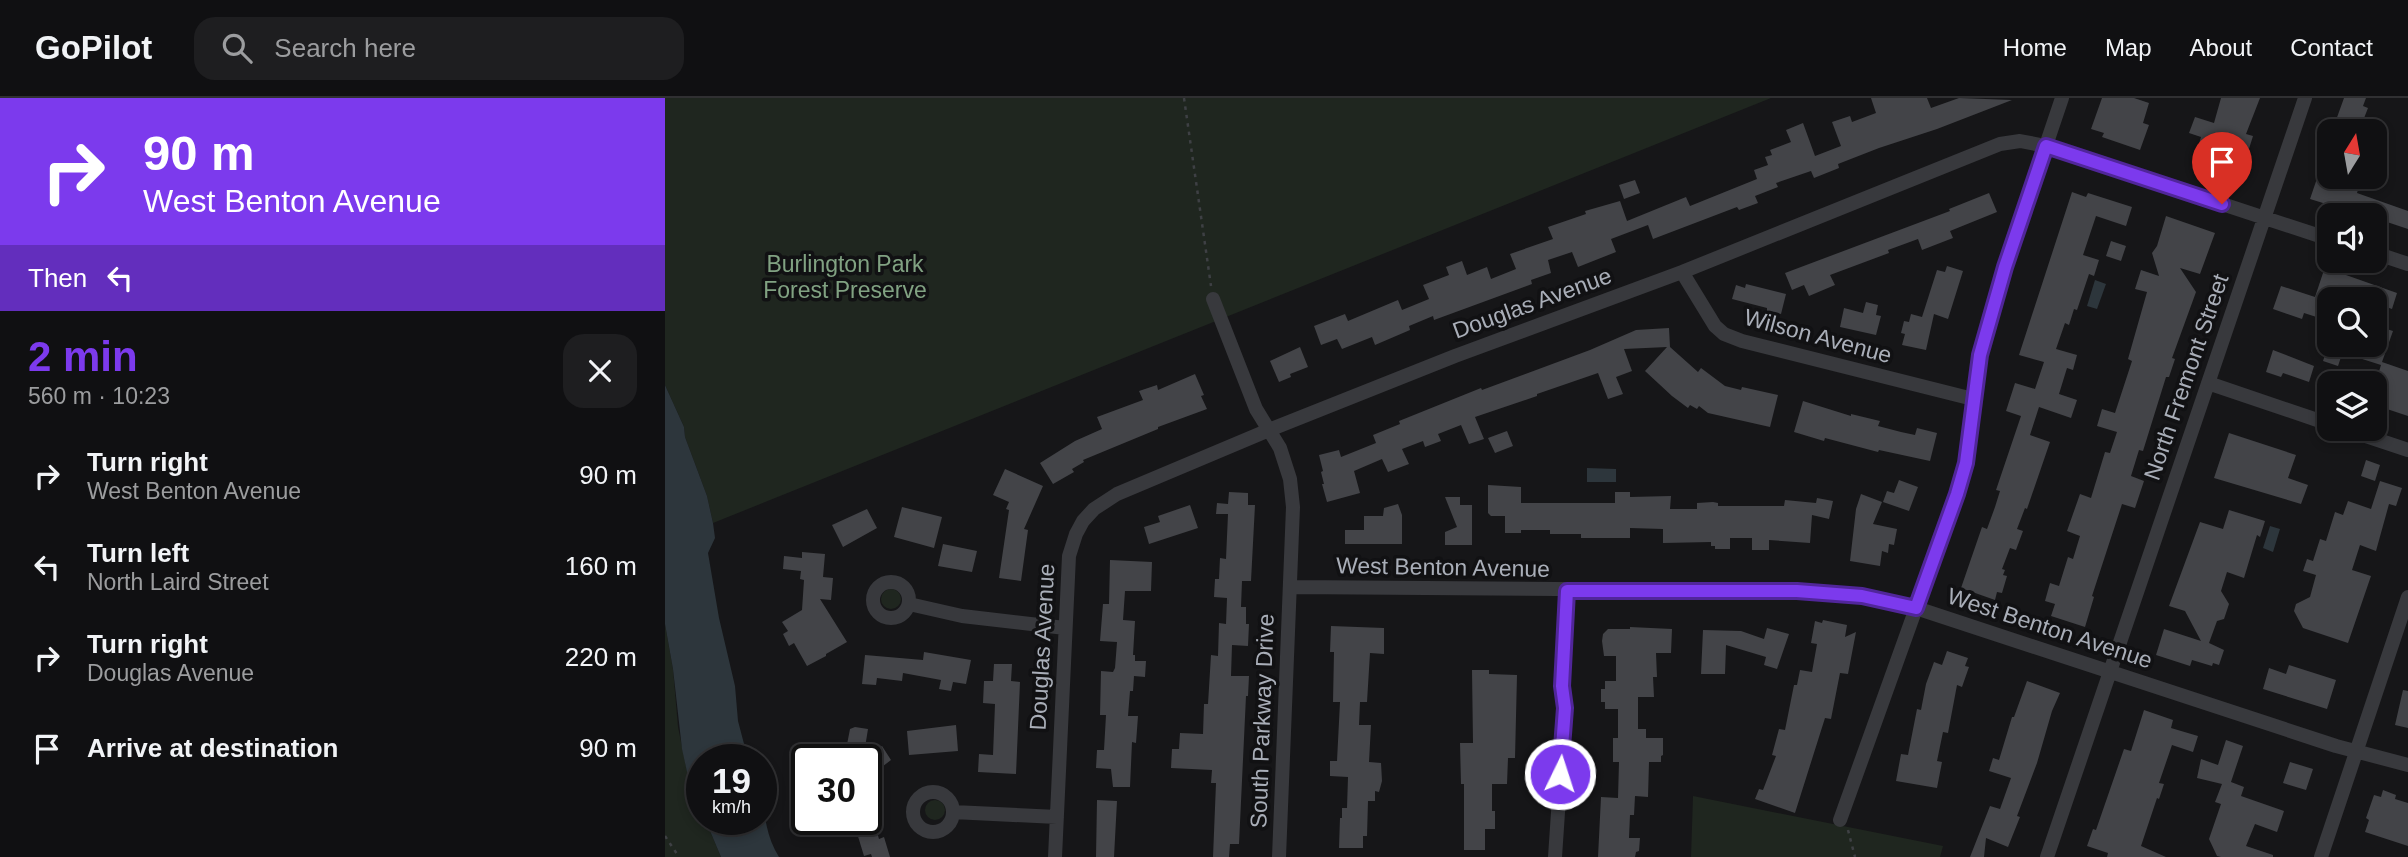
<!DOCTYPE html>
<html lang="en">
<head>
<meta charset="utf-8">
<style>
	:root { --surface:#101012; --page:#1e1e20; --text:#f1f3f6; --muted:#9c9d9f; --line:#303032; --accent:#7c3aed }
	body { margin:0; font-family:Helvetica,sans-serif; background:var(--page); color:var(--text); height:100vh; display:flex; flex-direction:column; font-size:26px; white-space:nowrap }
	* { box-sizing:border-box; margin:0 }
	p { font-size:23px; color:var(--muted) }
	.icon { flex:none; width:38px; height:38px; fill:none; stroke:currentColor; stroke-width:2; stroke-linecap:round; stroke-linejoin:round }
	.map { position:relative; flex:1; overflow:hidden }
	.drawer { display:flex; flex-direction:column; background:var(--surface); width:665px }
	.drawer>* { flex:none }
	.hud { background:#7c3aed; color:#fff; overflow:hidden }
	.needle { width:46px; rotate:11deg }
	.controls { position:absolute; left:1652px; top:21px; display:grid; gap:14px }
	.controls a { display:grid; place-items:center; width:70px; height:70px; border-radius:14px; background:var(--surface); box-shadow:0 4px 10px #0003,0 0 0 2px var(--line); font-size:35px }
	.speed { position:absolute; left:21px; top:646px; display:flex; gap:14px; font-size:35px; font-weight:700; text-align:center }
	.speed>* { display:grid; place-content:center; width:91px; height:91px; border-radius:50%; background:var(--surface); box-shadow:0 4px 10px #0003,0 0 0 2px var(--line); line-height:1 }
	.speed small { font-size:18px; font-weight:400 }
	.speed .limit { border:4px solid #111; border-radius:10px; background:#fff; color:#111 }
	.pin { position:absolute; display:grid; place-items:center; width:60px; height:60px; color:#fff; margin:-72px -30px; border-radius:50% 50% 50% 0; rotate:-45deg; box-shadow:0 0 7px #0007 }
	.pin .icon { rotate:45deg }
	.me { position:absolute; width:77px; margin:-38px; rotate:4deg; stroke-linejoin:round; filter:drop-shadow(0 0 5px #0008) }
	.turn { display:flex; align-items:center; gap:24px; height:147px; padding:0 28px; font-size:32px }
	.turn .icon { width:91px; height:91px; stroke-width:2.5 }
	.turn b { display:block; font-size:49px; line-height:60px }
	.then { display:flex; align-items:center; height:66px; padding:0 28px; background:#0003; gap:14px; font-size:26px }
	.round { display:grid; place-items:center; flex:none; width:74px; height:74px; border-radius:21px; background:var(--page) }
	.headline { display:flex; align-items:center; justify-content:space-between; height:119px; padding:0 28px }
	h1 { font-size:42px; font-weight:700; line-height:52px; color:var(--accent) }
	ul { padding:0; list-style:none }
	li { display:flex; align-items:center; gap:21px; height:91px; padding:0 28px }
	li div { flex:1 }
	li b { display:block; font-size:26px }
	li em { font-style:normal }
	header { display:flex; align-items:center; gap:42px; box-sizing:border-box; height:98px; padding:0 35px; background:var(--surface); border-bottom:2px solid var(--line) }
	header strong { font-size:33px }
	nav { display:flex; gap:38px; margin-inline-start:auto; font-size:24px }
	.search { width:490px; height:63px; background:var(--page); display:flex; align-items:center; gap:18px; box-sizing:border-box; padding:0 24px; border-radius:21px; color:var(--muted); font-size:26px }
	main { display:flex; flex:1; min-height:0 }
	.map>svg:first-child { display:block }
	.green { fill:#1f261f }
	.water { fill:#2d363c }
	.building { fill:#434448 }
	.lines { fill:none; stroke-linecap:round; stroke-linejoin:round }
	.path { stroke:#3e4044; stroke-width:2.5; stroke-dasharray:3.5 5; stroke-linecap:butt }
	.minor { stroke:#38393d; stroke-width:14 }
	.route-casing { stroke:#51269a; stroke-width:18 }
	.route { stroke:#7c3aed; stroke-width:12 }
	.labels { text-anchor:middle; dominant-baseline:central; stroke-width:7; stroke-linejoin:round; paint-order:stroke }
	.park-label { font-size:23px; fill:#81a282; stroke:#111113 }
	.street-label { font-size:23px; fill:#a9aeb8; stroke:#111113 }
</style>
</head>
<body>
<header>
<strong>GoPilot</strong>
<div class="search"><svg class="icon" aria-label="search" viewBox="0 0 24 24"><circle cx="10" cy="10" r="6"/><path d="M15 15l6 6"/></svg>Search here</div>
<nav><a>Home</a><a>Map</a><a>About</a><a>Contact</a></nav>
</header>
<main>
<section class="drawer">
<div class="hud">
<div class="turn"><svg class="icon" aria-label="right" viewBox="0 0 24 24"><path d="M7 20v-9h11M14 6l5 5-5 5"/></svg><div><b>90 m</b>West Benton Avenue</div></div>
<div class="then">Then<svg class="icon" aria-label="left" viewBox="0 0 24 24"><path d="M17 20v-9H6M10 6l-5 5 5 5"/></svg></div>
</div>
<div class="headline"><div><h1>2 min</h1><p>560 m · 10:23</p></div><a class="round"><svg class="icon" aria-label="close" viewBox="0 0 24 24"><path d="M6 6l12 12M18 6L6 18"/></svg></a></div>
<ul>
<li><svg class="icon" aria-label="right" viewBox="0 0 24 24"><path d="M7 20v-9h11M14 6l5 5-5 5"/></svg><div><b>Turn right</b><p>West Benton Avenue</p></div><em>90 m</em></li>
<li><svg class="icon" aria-label="left" viewBox="0 0 24 24"><path d="M17 20v-9H6M10 6l-5 5 5 5"/></svg><div><b>Turn left</b><p>North Laird Street</p></div><em>160 m</em></li>
<li><svg class="icon" aria-label="right" viewBox="0 0 24 24"><path d="M7 20v-9h11M14 6l5 5-5 5"/></svg><div><b>Turn right</b><p>Douglas Avenue</p></div><em>220 m</em></li>
<li><svg class="icon" aria-label="arrive" viewBox="0 0 24 24"><path d="M6 21V4h12l-3 4 3 4H6"/></svg><div><b>Arrive at destination</b></div><em>90 m</em></li>
</ul>
</section>
<div class="map">
<svg width="1743" height="759" viewBox="0 0 1743 759">
	<rect width="100%" height="100%" fill="#161618"/>
	<path class="green" d="M0,0H1106L48,425L42,398L20,339L19,329L0,287Z
		M216 501a10 10 0 1 1 20 0a10 10 0 1 1-20 0Z
		M0,526L8,571L13,629L24,683L37,713V721H40L56,759H0Z
		M1028,698L1278,748L1275,759H1026Z
		M260 712a10 10 0 1 1 20 0a10 10 0 1 1-20 0Z"/>
	<path class="water" d="M1430,182L1441,186L1432,211L1422,208Z
		M0,287L19,329L20,339L42,398L48,425L50,440L43,455L54,520L70,588L73,623L83,661L37,662V713L24,683L17,651L8,571L0,526Z
		M922,370L951,371V384H922Z
		M1605,428L1615,431L1608,454L1598,450Z
		M96,687C99,712 100,737 114,759H56L40,721H96Z"/>
	<path class="building" d="M1206,0H1262L1266,10L1294,0L1347,2L1272,31L1214,50L1173,66L1174,70L1149,80L1146,73L1111,85L1113,89L1090,98L1093,105L1074,112L1072,109L988,141L983,127L946,141L951,154L913,169L907,154L883,162L886,175L866,182L867,186L769,222L768,218L744,228L745,232L710,247L707,239L677,251L672,241L656,247L649,228L680,216L683,223L733,202L737,212L764,201L758,187L784,177L781,169L797,163L802,177L822,169L826,181L851,171L845,156L888,141L883,129L921,116L920,113L955,103L962,123L1021,99L1025,108L1092,81L1089,72L1103,67L1100,59L1107,57L1105,52L1126,44L1121,32L1138,25L1150,58L1176,48L1167,24L1185,18L1187,24L1211,15Z
		M1437,0H1469L1484,5L1478,25L1484,27L1475,52L1437,39L1439,35L1426,31Z
		M1556,0H1595L1581,36L1588,38L1583,54L1577,52L1569,76L1528,65L1536,39L1524,35L1530,19L1549,25Z
		M1679,0H1701L1698,8L1703,10L1694,33L1670,25Z
		M1662,51H1664V79H1697L1692,95L1743,113V131L1710,120V117L1682,111L1681,115L1657,108L1658,105L1645,101Z
		M970,82L975,95L959,101L954,87Z
		M1407,94L1421,99L1423,95L1467,109L1461,128L1431,118L1418,157L1434,162L1429,178L1424,176L1412,212L1409,211L1404,227L1400,225L1391,251L1412,257L1408,272L1402,270L1394,296L1412,302L1406,320L1374,309L1365,337L1385,344L1362,411L1360,410L1352,431L1358,433L1351,452L1345,450L1337,471L1340,472L1338,477L1342,478L1337,495L1332,494L1330,502L1296,490L1317,429L1322,431L1330,409L1335,393L1331,392L1356,318L1341,313L1350,285L1370,291L1379,264L1354,257Z
		M1324,95L1332,114L1285,133L1288,140L1257,152L1253,141L1223,152L1224,155L1165,177L1170,187L1144,198L1139,187L1127,192L1120,175L1285,113L1284,111Z
		M1501,118L1550,135L1535,176L1515,170L1531,194L1507,260L1510,261L1504,279H1501L1478,353L1474,352L1466,378L1479,383L1470,410L1457,406L1427,498L1429,499L1420,529L1386,518L1390,506L1380,503L1385,485L1394,488L1403,459L1408,461L1415,438L1402,433L1415,396L1426,400L1440,354L1445,355L1452,334L1432,328L1437,311L1450,315L1467,263L1463,261L1482,194L1470,191L1476,172L1494,178L1487,155L1492,148Z
		M1446,143L1461,148L1456,163L1441,158Z
		M1662,163L1664,171L1732,195L1727,211L1710,205V201H1692L1664,192V223L1639,215L1637,221L1608,211L1616,188L1650,199Z
		M1282,168L1298,173L1283,221L1269,216L1261,252L1237,247L1240,236L1236,235L1239,223L1244,224L1246,216L1257,219L1272,172L1280,174Z
		M1081,186L1121,196L1116,216L1102,213V210L1067,201L1071,187L1080,190Z
		M1201,204L1213,207L1211,217L1216,218L1211,237L1175,229L1179,210L1198,215Z
		M1712,228L1728,233L1717,264L1743,273V318L1710,307V286L1716,267L1694,260L1699,247H1710Z
		M1004,230L1005,249L1033,274L1036,270L1060,288L1076,292L1077,289L1113,297L1105,329L1043,315L1034,308L1032,311L1025,307L1023,310L1007,298L980,273L1002,249L959,251L967,273L951,279L958,296L943,301L933,275L872,296V298L810,319L819,341L804,346L796,327L773,336L776,343L760,349L758,343L737,351L744,366L723,374L717,361L689,373L695,395L662,404L657,386H659L656,374L658,373L654,357L674,352L676,359L711,345L708,337L735,326L734,323L816,290L817,292L925,252L971,232Z
		M1663,248L1678,253L1673,268L1658,263Z
		M635,249L643,269L625,276L626,279L614,284L605,263Z
		M1608,252L1649,268L1644,284L1618,275L1616,279L1601,274Z
		M530,276L539,297L536,298L542,311L493,329V331L418,362L419,364L407,371L409,374L388,386L375,365L410,343L437,331L432,319L478,302L474,293L492,287L493,292Z
		M1138,303L1186,318V316L1215,323L1213,328L1236,334L1250,337L1252,330L1272,335L1265,363L1214,352L1213,354L1160,340L1159,343L1129,334Z
		M842,333L848,348L830,355L823,340Z
		M1564,335L1631,357L1623,380L1643,387L1636,406L1549,380Z
		M1701,362L1715,367L1710,383L1696,378Z
		M340,371L378,388L359,431L363,432L356,483L334,480L344,412L341,411L344,404L328,397Z
		M1234,382L1253,389L1244,413L1218,404L1222,393L1229,395Z
		M1715,383L1737,390L1731,408L1724,406L1711,453L1695,447L1687,472L1706,478L1683,545L1638,530L1629,513L1631,506L1645,499L1651,477L1638,473L1642,461L1648,463L1655,441L1661,443L1670,414L1678,417L1683,403L1706,411Z
		M823,387L856,389V405H950V394H965V399L1006,398L1005,411H1032V405L1048,404L1053,405V408H1119L1120,402L1151,405L1152,400L1168,403L1164,421L1147,417L1145,445L1104,442V452H1087V440H1065V451H1050V448H1046V444L998,445V431L965,430V440H916V436H885V432H856V435H840V418H826L823,415Z
		M564,394L583,395V407H590L586,483H577L576,509H581V526H584L583,548L567,547L566,578H584L583,598H581L574,746H565L564,759H548L551,685H546L547,672L506,670L507,651H514L515,635L538,636L539,606H543L546,557L553,558L554,525L561,526L562,500L549,499L550,481H554L555,460L561,461L563,416H551L552,405L563,406Z
		M1196,396L1217,404L1208,426L1232,431L1229,447L1224,446L1223,455L1217,453L1215,468L1185,463L1191,411Z
		M780,399H795V407H807V447H780V434L792,429Z
		M733,406L737,417V446H680V432H699V418H718L719,410Z
		M525,407L533,430L484,446L479,429L495,424L493,418Z
		M237,409L277,419L269,450L229,439Z
		M202,411L212,430L178,449L167,427Z
		M1564,412L1600,423L1595,439L1592,437L1579,480L1562,474L1556,493L1564,506L1559,521L1552,523L1544,545L1559,552L1554,567L1548,565L1547,568L1527,562L1525,568L1491,557L1499,531L1536,543L1520,513L1504,508L1535,424L1558,431Z
		M278,446L312,453L307,474L273,468Z
		M137,454L160,456L158,479L168,480L166,502L155,501L182,544L161,556V558L142,568L129,545L124,548L118,536L123,533L117,524L137,512L139,482L135,481L136,473L118,471L119,458L137,460Z
		M445,462L487,464L486,493H460L458,522L470,523L468,557H470V563H481L480,579L469,578L468,593H465L463,618H473L471,645L467,644L465,689H448L446,671L431,670L432,652H439L441,617H435L436,573L448,574L450,570L452,544L435,543L438,506H444Z
		M1158,522L1182,527L1180,539L1191,534L1183,576L1175,575L1166,621L1160,620L1130,715L1090,701L1094,691L1098,692L1111,658L1107,657L1114,631L1120,632L1129,587H1132L1135,572L1147,574L1152,546L1146,545L1150,523L1157,525Z
		M666,528L719,530V556L705,555L702,604H695L694,627H706L704,664L716,665L717,683L714,694L710,693V703H703L702,738H698V750H674L675,720H677V710H682L683,679L665,678V663H672L675,604H668L669,554H665Z
		M965,529L1007,531L1006,555H991L992,579H988L989,599H973V631H981V640H998V657L996,658V664H984L983,699L970,698L969,717H965L964,740H975L974,753L971,754L970,759H933L936,699L953,700L954,664H948V640H953V611H940V604H936V591H940V583H951V558H939L937,543L938,536L943,531H965Z
		M1102,530L1124,536L1112,571L1099,567L1101,559L1061,547L1060,576H1036L1038,532L1076,533L1099,541Z
		M1282,553L1303,560L1300,568L1304,569L1297,589L1292,587L1283,635L1278,634L1272,663L1277,664L1272,690L1231,683L1236,656L1243,657L1252,611L1256,612L1261,586L1269,564L1277,567Z
		M259,554L306,562L301,586L288,584L286,593L274,591L276,582L238,575L237,583L212,580L211,587L197,586L200,557L258,562Z
		M329,566H347L346,583L355,584L351,676L313,674L314,656L328,657L330,606L318,605L319,583H328Z
		M1624,567L1671,582L1662,611L1598,591L1604,570L1621,576Z
		M807,572H824V576L852,577L850,660H843L842,686H827V713H830V731H820V752H799V686H796L795,645H808Z
		M1362,583L1395,595L1387,613L1372,665L1352,718L1355,719L1343,749L1321,740L1319,759H1305L1325,708L1335,711L1346,680L1324,673L1328,660L1334,662L1347,619H1349Z
		M1738,592L1743,593V630L1730,627Z
		M1479,612L1508,622L1506,630L1533,638L1528,654L1507,647L1494,685L1499,686L1494,701L1492,700L1476,748L1501,759H1442L1443,755L1422,748L1428,731L1431,732L1459,651L1466,653Z
		M291,627L293,653L244,657L242,633Z
		M190,629L203,631L198,662H179L185,631Z
		M1561,642L1578,648L1566,684L1579,689L1576,698L1619,713L1612,734L1590,726L1581,748L1608,757V759H1556L1552,758L1544,741L1556,706L1550,704L1557,686L1532,680L1536,661L1553,667Z
		M217,648L226,662L213,672L216,676L201,686V656L204,659Z
		M1625,664L1648,671L1641,692L1618,685Z
		M1718,692L1731,697L1730,701L1743,705V748L1700,734L1704,722L1701,720L1709,697L1716,699Z
		M432,702L452,703L449,759H431Z
		M207,717L214,741L219,739L225,759H207L206,756L199,758L188,722L201,721V719Z"/>
	<g class="lines">
		<path class="path" d="M519,0L546,188
			M1183,732L1190,759
			M0,738L14,759"/>
		<path class="minor" d="M1710,155L1743,166
			M1017,174L1050,228L1059,236L1077,243L1308,301
			M548,201L591,311L615,350L625,381L628,409L614,759
			M1543,285L1664,326
			M1680,331L1743,352
			M208 502a18 18 0 1 1 36 0a18 18 0 1 1-36 0Z
			M626,489L1132,493L1197,498L1251,510L1671,648L1743,667
			M244,506L297,518L400,530
			M248 714a20 20 0 1 1 40 0a20 20 0 1 1-40 0Z
			M288,714L392,719
			M1175,722L1292,396L1301,365L1315,257L1340,169L1397,0
			M390,759L404,458L411,436L418,423L429,411L452,396L604,332L790,258L1017,174L1335,46L1355,43L1381,48L1664,141
			M890,759L900,610L897,588L902,493
			M1382,759L1640,0
			M1656,759L1743,499"/>
	</g>
	<g class="lines">
		<g class="route-casing">
			<path id="route" d="M895,676L900,610L897,588L902,493H1132L1197,498L1251,510L1292,396L1301,365L1315,257L1340,169L1381,48L1557,106"/>
		</g>
		<use href="#route" class="route"/>
	</g>
	<g class="labels">
		<g class="park-label">
			<text x="180" y="166">Burlington Park<tspan x="180" dy="26">Forest Preserve</tspan></text>
		</g>
		<g class="street-label">
			<text transform="translate(867 205) rotate(-20)">Douglas Avenue</text>
			<text transform="translate(1153 238) rotate(15)">Wilson Avenue</text>
			<text transform="translate(1521 279) rotate(-71)">North Fremont Street</text>
			<text transform="translate(778 469) rotate(1)">West Benton Avenue</text>
			<text transform="translate(1385 530) rotate(18)">West Benton Avenue</text>
			<text transform="translate(377 549) rotate(-87)">Douglas Avenue</text>
			<text transform="translate(597 623) rotate(-88)">South Parkway Drive</text>
		</g>
	</g>
</svg>
<div class="controls">
<a><svg class="needle" viewBox="-14 -14 28 28"><path d="M0-13l5 13h-10z" fill="#e53935"/><path d="M0 13l5-13h-10z" fill="#9c9d9f"/></svg></a>
<a><svg class="icon" aria-label="sound" viewBox="0 0 24 24"><path d="M4 9h4l5-4v14l-5-4H4zM17 9q2 3 0 6"/></svg></a>
<a><svg class="icon" aria-label="search" viewBox="0 0 24 24"><circle cx="10" cy="10" r="6"/><path d="M15 15l6 6"/></svg></a>
<a><svg class="icon" aria-label="layers" viewBox="0 0 24 24"><path d="M12 4l9 5-9 5-9-5zM3 14l9 5 9-5"/></svg></a>
</div>
<div class="speed"><div>19<small>km/h</small></div><div class="limit">30</div></div>
<div class="pin" style="left:1557px;top:106px;background:#d93025"><svg class="icon" aria-label="arrive" viewBox="0 0 24 24"><path d="M6 21V4h12l-3 4 3 4H6"/></svg></div>
<svg class="me" style="left:895px;top:676px" viewBox="-20 -20 40 40"><circle r="17" fill="#7c3aed" stroke="#fff" stroke-width="3"/><path d="M0-11L8 9 0 5-8 9z" fill="#fff"/></svg>
</div>
</main>
</body>
</html>
